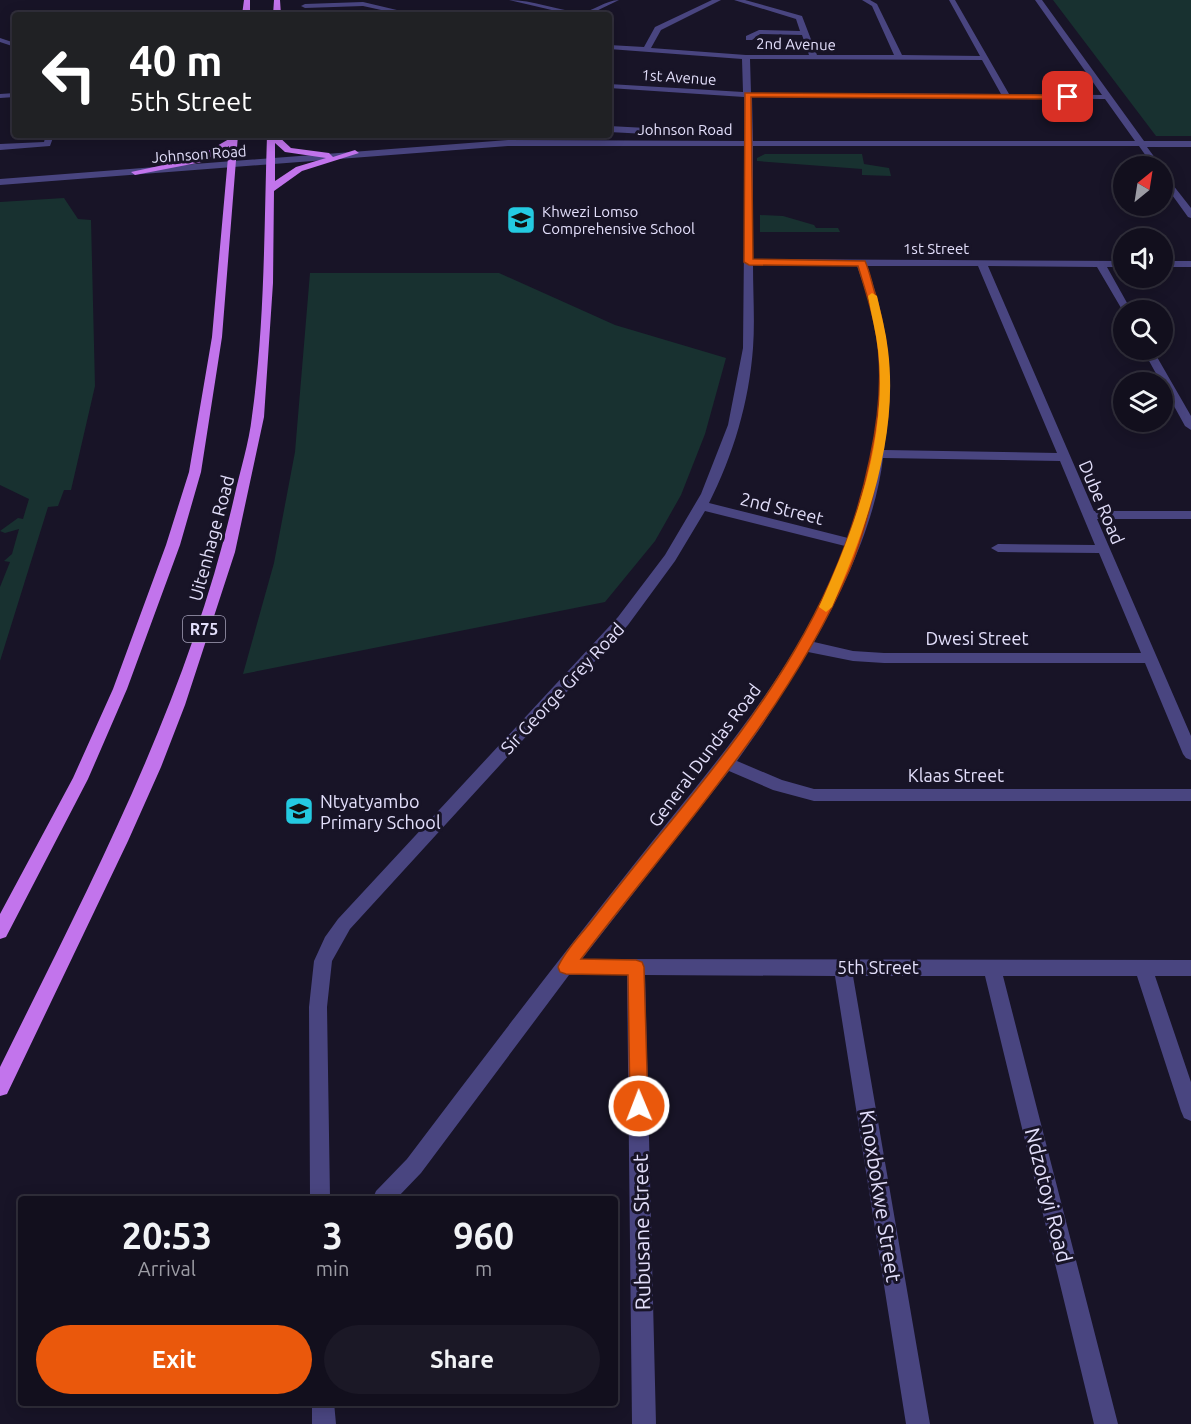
<!DOCTYPE html>
<html lang="en">
<head>
<meta charset="utf-8">
<style>
	:root { --surface:#120f1d; --page:#1b1826; --text:#f1f3f6; --muted:#9c9ca4; --line:#312f3b; --accent:#ea580c }
	body { margin:0; font-family:Ubuntu,sans-serif; background:var(--page); color:var(--text); height:100vh; display:flex; flex-direction:column; font-size:22px; white-space:nowrap }
	* { box-sizing:border-box; margin:0 }
	p { font-size:20px; color:var(--muted) }
	.icon { flex:none; width:33px; height:33px; fill:none; stroke:currentColor; stroke-width:2; stroke-linecap:round; stroke-linejoin:round }
	.map { position:relative; flex:1; overflow:hidden }
	.details { position:absolute; left:18px; top:1196px; width:600px; height:210px; display:flex; flex-direction:column; background:var(--surface); border-radius:6px; box-shadow:0 3px 15px #0003,0 0 0 2px var(--line) }
	.details>* { flex:none }
	.hud { position:absolute; left:12px; top:12px; width:600px; height:126px; border-radius:6px; box-shadow:0 3px 15px #0003,0 0 0 2px var(--line); background:#202124; color:#fff; overflow:hidden }
	.needle { width:39px; rotate:30deg }
	.controls { position:absolute; left:1113px; top:156px; display:grid; gap:12px }
	.controls a { display:grid; place-items:center; width:60px; height:60px; border-radius:50%; background:var(--surface); box-shadow:0 3px 15px #0003,0 0 0 2px var(--line); font-size:30px }
	.pin { position:absolute; display:grid; place-items:center; width:51px; height:51px; color:#fff; margin:-26px; border-radius:12px; box-shadow:0 3px 9px #0006 }
	.me { position:absolute; width:66px; margin:-33px; rotate:359deg; stroke-linejoin:round; filter:drop-shadow(0 0 4px #0008) }
	.turn { display:flex; align-items:center; gap:21px; height:126px; padding:0 18px; font-size:27px }
	.turn .icon { width:78px; height:78px; stroke-width:2.5 }
	.turn b { display:block; font-size:42px; line-height:51px }
	.eta { display:flex; justify-content:space-evenly; align-items:center; height:102px; text-align:center }
	.eta b { font-size:36px; font-weight:700; line-height:42px }
	.cta { display:flex; gap:12px; margin-top:auto; padding:12px 18px }
	.cta a { flex:1; height:69px; border-radius:36px; background:var(--accent); color:#fff; font-size:24px; font-weight:700; line-height:69px; text-align:center }
	.cta a+a { background:var(--page); color:var(--text) }
	.map>svg:first-child { display:block }
	.green { fill:#183130 }
	.lines { fill:none; stroke-linecap:round; stroke-linejoin:round }
	.minor { fill:#494580; fill-rule:evenodd }
	.major { fill:#c274ec; fill-rule:evenodd }
	.route { fill:#ea580c; stroke:#983908; stroke-width:1.5 }
	.slow { fill:#f59e0b }
	.labels { text-anchor:middle; dominant-baseline:central; stroke-width:6; stroke-linejoin:round; paint-order:stroke }
	.far-street-label { font-size:15px; fill:#e3dffb; stroke:#181427 }
	.far-poi-label { font-size:15px; fill:#e3dffb; stroke:#181427; text-anchor:start }
	.shield { fill:#181427; stroke:#a6a2bb; stroke-width:1.5 }
	.shield-label { font-size:16px; font-weight:bold; fill:#e3dffb }
	.street-label { font-size:18px; fill:#e3dffb; stroke:#181427 }
	.poi-label { font-size:18px; fill:#e3dffb; stroke:#181427; text-anchor:start }
	.near-street-label { font-size:21px; fill:#e3dffb; stroke:#181427 }
</style>
</head>
<body>
<div class="map">
<svg width="1191" height="1424" viewBox="0 0 1191 1424">
	<rect width="100%" height="100%" fill="#181427"/>
	<path class="green" d="M1053,0H1191V136H1156Z
		M765,154H862L864,164L889,168L891,176L862,175V169L757,161V158Z
		M64,198L78,219L91,220L95,386L71,490H64L58,506L48,507L0,661V587L10,562L4,561L12,554L19,529L5,533L0,531L18,518L23,519L29,499L0,485V202Z
		M760,215L783,216L814,225L816,228H838L840,232H760Z
		M310,273H499L615,325L726,358L705,434L681,495L655,541L605,602L243,674L274,563L295,452Z"/>
	<g class="lines">
		<path class="minor" d="M509,0C533,0 555,10 579,12C592,13 605,0 619,0L588,15H573Z
			M712,0H721L661,30L651,48L746,55H809L802,35L760,34L752,40H746V36L759,30L800,31L796,19L734,0H745L802,16L817,55H894L872,6L862,0H870L877,4L902,55L980,56L949,0H955L1009,94L1102,95L1035,0H1042L1144,141H1191V147H1147L1161,166H1153L1139,146H753V259L1124,261V267H1107L1131,310H1124V313L1097,267L988,266L1094,511H1191V519H1097L1191,736V760L1186,758L1183,754L1145,663H884L853,661L808,652L763,724L737,761L782,780L814,789H1191V801H814L773,790L729,771L582,959L1191,960V976H1155L1191,1082V1121L1184,1118L1181,1111L1137,976H1003L1118,1424H1094L985,976H853L930,1424H906L835,976L645,975L656,1424H632L627,975H569L421,1173L397,1198H373L376,1191L407,1159C481,1061 556,963 632,867C714,763 797,673 845,546L705,511L675,561L628,625L350,929L332,961L327,1007L330,1198H310L309,1007L314,961L325,937L338,919L618,617L665,555L701,494L728,425L743,348L745,146H508L0,185V179L508,140L745,141L744,97L609,88V84L743,92L742,59L609,49V45L644,47L655,27ZM750,59L982,60L1001,94L751,93ZM752,97L1105,99L1135,141H753ZM753,265L857,266C864,286 871,306 875,327C887,396 873,474 848,538L709,503C733,456 749,402 753,348C755,321 753,293 753,265ZM867,266H978L1057,453L884,450C893,381 890,332 867,266ZM883,458L1060,461L1095,545L998,544L991,548L998,552L1099,553L1141,653H884L853,651L814,642C844,588 876,520 883,458Z
			M363,2L418,15H404L363,6L305,8L301,6L305,4Z
			M0,38L15,43V47L0,42Z
			M15,93V97L0,98V94Z
			M609,126L684,130L688,133L684,136L609,132Z
			M46,135H54L50,146L0,150V144L44,142Z
			M1162,171L1191,208V218L1188,217L1162,181Z
			M1162,261H1191V267H1162Z
			M1143,350H1153L1191,416V430L1185,426Z
			M312,1402H334L336,1424H312Z"/>
		<path class="major" d="M244,0H250V15H242Z
			M274,0H280L281,15H273Z
			M230,135H238L222,337L201,472L180,545L127,689L88,779L6,937L0,939V914L73,778L113,689L166,545L189,472L212,337L229,146L202,162L135,175L131,172L196,158L229,139Z
			M267,135H277L291,148L329,153L333,157L355,150L359,153L302,171L274,191L273,283L264,417L235,552L185,705L161,767L128,841L7,1094L0,1096V1067C91,882 188,700 234,498C240,471 249,443 252,416C265,323 264,228 267,135ZM275,143L285,152L326,158L296,167L275,181Z"/>
	</g>
	<path class="route" d="M745,93L1068,95L1071,97L1068,99L751,97L753,259L865,261C870,272 872,285 876,296C891,348 893,400 882,453C874,493 865,533 849,571C786,716 675,835 581,959L636,960L642,962L644,967L648,1106L645,1112L639,1114L632,1112L630,1106L628,975L566,974L560,972L558,967C565,951 579,937 590,923C617,888 644,854 672,820C763,708 841,602 870,458C879,416 884,370 875,327C871,307 864,286 858,266L749,265L744,262Z"/>
	<path class="slow" d="M872,293L877,296C881,314 886,332 888,350C899,438 866,528 832,607L826,612L819,607C855,527 888,440 878,350C876,332 871,314 868,296Z"/>
	<defs>
		<g id="school-square" transform="scale(1.5)"><rect x="-9" y="-9" width="18" height="18" rx="4" fill="#24cae1" stroke="#181427"/><path d="M0-5L7-2L0 1L-7-2ZM-4 1L0 2.5L4 1V4Q0 6-4 4Z" fill="#111"/></g>
	</defs>
	<g fill-rule="evenodd">
		<use href="#school-square" x="521" y="220"/>
		<use href="#school-square" x="299" y="811"/>
	</g>
	<g class="labels">
		<g class="far-street-label">
			<text transform="translate(796 44) rotate(1)">2nd Avenue</text>
			<text transform="translate(679 77) rotate(4)">1st Avenue</text>
			<text x="685" y="129">Johnson Road</text>
			<text transform="translate(199 154) rotate(-4)">Johnson Road</text>
			<text x="936" y="248">1st Street</text>
		</g>
		<g class="far-poi-label">
			<text x="542" y="211">Khwezi Lomso<tspan x="542" dy="17">Comprehensive School</tspan></text>
		</g>
		<rect class="shield" x="183" y="616" width="42" height="26" rx="4.5"/>
		<g class="shield-label">
			<text x="204" y="629">R75</text>
		</g>
		<g class="street-label">
			<text transform="translate(1102 502) rotate(67)">Dube Road</text>
			<text transform="translate(782 508) rotate(14)">2nd Street</text>
			<text transform="translate(211 538) rotate(-75)">Uitenhage Road</text>
			<text x="977" y="638">Dwesi Street</text>
			<text transform="translate(562 688) rotate(-47)">Sir George Grey Road</text>
			<text transform="translate(704 755) rotate(-53)">General Dundas Road</text>
			<text x="956" y="775">Klaas Street</text>
			<text x="878" y="967">5th Street</text>
		</g>
		<g class="poi-label">
			<text x="320" y="801">Ntyatyambo<tspan x="320" dy="21">Primary School</tspan></text>
		</g>
		<g class="near-street-label">
			<text transform="translate(1049 1195) rotate(76)">Ndzotoyi Road</text>
			<text transform="translate(881 1196) rotate(81)">Knoxbokwe Street</text>
			<text transform="translate(641 1232) rotate(-91)">Rubusane Street</text>
		</g>
	</g>
</svg>
<div class="controls">
<a><svg class="needle" viewBox="-14 -14 28 28"><path d="M0-13l5 13h-10z" fill="#e53935"/><path d="M0 13l5-13h-10z" fill="#9c9ca4"/></svg></a>
<a><svg class="icon" aria-label="sound" viewBox="0 0 24 24"><path d="M4 9h4l5-4v14l-5-4H4zM17 9q2 3 0 6"/></svg></a>
<a><svg class="icon" aria-label="search" viewBox="0 0 24 24"><circle cx="10" cy="10" r="6"/><path d="M15 15l6 6"/></svg></a>
<a><svg class="icon" aria-label="layers" viewBox="0 0 24 24"><path d="M12 4l9 5-9 5-9-5zM3 14l9 5 9-5"/></svg></a>
</div>
<div class="pin" style="left:1068px;top:97px;background:#d93025"><svg class="icon" aria-label="arrive" viewBox="0 0 24 24"><path d="M6 21V4h12l-3 4 3 4H6"/></svg></div>
<svg class="me" style="left:639px;top:1106px" viewBox="-20 -20 40 40"><circle r="17" fill="#ea580c" stroke="#fff" stroke-width="3"/><path d="M0-11L8 9 0 5-8 9z" fill="#fff"/></svg>
<div class="hud">
<div class="turn"><svg class="icon" aria-label="left" viewBox="0 0 24 24"><path d="M17 20v-9H6M10 6l-5 5 5 5"/></svg><div><b>40 m</b>5th Street</div></div>
</div>
<section class="details">
<div class="eta">
<div><b>20:53</b><p>Arrival</p></div>
<div><b>3</b><p>min</p></div>
<div><b>960</b><p>m</p></div>
</div>
<div class="cta"><a>Exit</a><a>Share</a></div>
</section>
</div>
</body>
</html>
